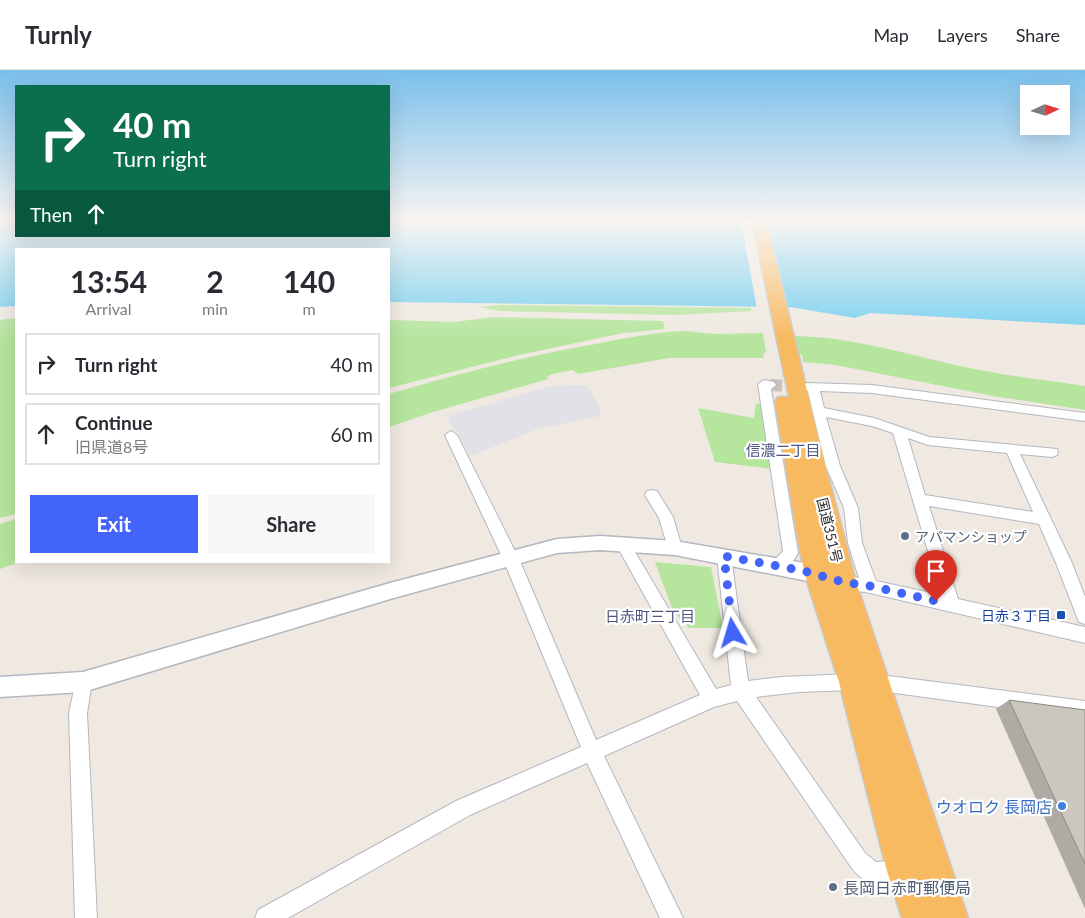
<!DOCTYPE html>
<html lang="en">
<head>
<meta charset="utf-8">
<style>
	:root { --surface:#fff; --page:#f7f7f7; --text:#2b2b33; --muted:#7c7c81; --line:#e1e1e2; --accent:#4264fb }
	body { margin:0; font-family:Lato,"Noto Sans JP",sans-serif; background:var(--page); color:var(--text); height:100vh; display:flex; flex-direction:column; font-size:19px; white-space:nowrap }
	* { box-sizing:border-box; margin:0 }
	p { font-size:16px; color:var(--muted) }
	.icon { flex:none; width:28px; height:28px; fill:none; stroke:currentColor; stroke-width:2; stroke-linecap:round; stroke-linejoin:round }
	.map { position:relative; flex:1; overflow:hidden }
	.side { position:absolute; left:15px; top:178px; width:375px; height:315px; display:flex; flex-direction:column; background:var(--surface); border-radius:0px; box-shadow:0 5px 20px #0002 }
	.side>* { flex:none }
	.guide { position:absolute; left:15px; top:15px; width:375px; height:152px; border-radius:0px; box-shadow:0 5px 20px #0002; background:#0b6e4f; color:#fff; overflow:hidden }
	.needle { width:32px; rotate:86deg }
	.buttons { position:absolute; left:1020px; top:15px; display:grid; gap:10px }
	.buttons a { display:grid; place-items:center; width:50px; height:50px; border-radius:0px; background:var(--surface); box-shadow:0 5px 20px #0002; font-size:25px }
	.pin { position:absolute; display:grid; place-items:center; width:42px; height:42px; color:#fff; margin:-51px -21px; border-radius:50% 50% 50% 0; rotate:-45deg; box-shadow:0 0 5px #0007 }
	.pin .icon { rotate:45deg }
	.me { position:absolute; width:55px; margin:-28px; rotate:353deg; stroke-linejoin:round; filter:drop-shadow(0 0 4px #0008) }
	.turn { display:flex; align-items:center; gap:18px; height:105px; padding:0 15px; font-size:22px }
	.turn .icon { width:65px; height:65px; stroke-width:2.5 }
	.turn b { display:block; font-size:35px; line-height:42px }
	.then { display:flex; align-items:center; height:48px; padding:0 15px; background:#0003; gap:10px; font-size:19px }
	.eta { display:flex; justify-content:space-evenly; align-items:center; height:85px; text-align:center }
	.eta b { font-size:30px; font-weight:700; line-height:35px }
	.cta { display:flex; gap:10px; margin-top:auto; padding:10px 15px }
	.cta a { flex:1; height:58px; border-radius:0px; background:var(--accent); color:#fff; font-size:20px; font-weight:700; line-height:58px; text-align:center }
	.cta a+a { background:var(--page); color:var(--text) }
	ul { padding:0; list-style:none }
	li { display:flex; align-items:center; gap:15px; height:62px; margin:0 10px 8px; padding:0 5px; border:2px solid var(--line); border-radius:0px }
	li div { flex:1 }
	li b { display:block; font-size:19px }
	li em { font-style:normal }
	header { display:flex; align-items:center; gap:30px; box-sizing:border-box; height:70px; padding:0 25px; background:var(--surface); border-bottom:1px solid var(--line) }
	header strong { font-size:24px }
	nav { display:flex; gap:28px; margin-inline-start:auto; font-size:18px }
	.map>svg:first-child { display:block }
	.industrial { fill:#e3e1e8 }
	.green { fill:#b6e59e }
	.water { fill:#75cff0 }
	.pier { fill:#efe9e1 }
	.lines { fill:none; stroke-linecap:round; stroke-linejoin:round }
	.minor-tunnel { stroke:#c8c4bd; stroke-width:12; stroke-dasharray:12 6; stroke-linecap:butt }
	.minor-casing { stroke:#b4b7c1; stroke-width:2 }
	.tertiary-casing { stroke:#b4b7c1; stroke-width:3 }
	.trunk-casing { stroke:#c9c9c9; stroke-width:3 }
	.minor { fill:#fff; fill-rule:evenodd }
	.tertiary { fill:#fff; fill-rule:evenodd }
	.trunk { fill:#f8ba60; fill-rule:evenodd }
	.wall { fill:#afaba4 }
	.building { fill:#cbc7bf; stroke:#8e8b86 }
	.route { stroke:#4264fb; stroke-width:9; stroke-dasharray:0 16.2 }
	.service-dot { fill:#5c6f8a; stroke:#fff; stroke-width:2 }
	.transit-dot { fill:#1a4fb4; stroke:#fff; stroke-width:2 }
	.shop-dot { fill:#3f7fe0; stroke:#fff; stroke-width:2 }
	.labels { text-anchor:middle; dominant-baseline:central; stroke-width:4.5; stroke-linejoin:round; paint-order:stroke }
	.street-label { font-size:14px; fill:#2e2e2e; stroke:#fff }
	.service-label { font-size:14px; fill:#4e5e75; stroke:#fff; text-anchor:start }
	.transit-label { font-size:14px; fill:#164399; stroke:#fff; text-anchor:end }
	.neighbourhood-label { font-size:15px; fill:#4d5680; stroke:#fff }
	.near-shop-label { font-size:16px; fill:#366cbe; stroke:#fff; text-anchor:end }
	.near-service-label { font-size:16px; fill:#4e5e75; stroke:#fff; text-anchor:start }
</style>
</head>
<body>
<header>
<strong>Turnly</strong>
<nav><a>Map</a><a>Layers</a><a>Share</a></nav>
</header>
<div class="map">
<svg width="1085" height="848" viewBox="0 0 1085 848">
	<rect width="100%" height="100%" fill="#efe9e1"/>
	<path class="industrial" d="M584,315L589,318L601,340L599,346L538,359L473,385H469L457,361L453,360L448,348L449,346L551,316Z"/>
	<path class="green" d="M502,235L751,238V241L674,245L500,241L479,237Z
		M493,247L663,251L665,259L623,263L519,285L389,318V250L454,252Z
		M16,248V444L0,448V250Z
		M686,261L713,264L763,263L766,282L763,284L764,288H669L578,304L573,300L552,304L547,307L548,309L433,342L389,357V324C457,304 526,286 596,274C626,268 655,262 686,261Z
		M793,266C851,266 912,286 969,298C1007,306 1046,310 1085,316V340L993,326L836,295L803,292L802,285L797,283Z
		M756,333L762,334L774,399L715,392L698,338L754,348Z
		M16,449V491H22L0,499V454Z
		M655,492L711,497L723,558H689L673,541Z"/>
	<path class="water" d="M0,151H16V166H389V151H1085V255L870,243L855,248L790,237L389,232V179H16V236L0,237Z"/>
	<path class="pier" d="M741,151H767L788,240L757,239Z"/>
	<g class="lines">
		<path class="minor-tunnel" d="M770,315L804,317"/>
		<g class="minor-casing">
			<path id="minor" d="M764,310L774,312L776,315L771,319L798,483C794,492 782,504 772,500L769,496L783,481L758,314Z
				M807,313L872,315L1085,343V351L872,323L820,321L824,338L874,348L929,367L1057,379L1058,382L1057,385L1052,387L1020,384L1072,493L1085,527V554L1079,552L1077,547L1056,493L1039,454L929,436L958,529L1085,557V573L870,523L835,517L832,512L835,507L840,505L859,508L848,473L844,438L826,396L808,321L801,317ZM826,347L872,356L893,363L941,525L876,511L862,473L858,438L840,396ZM908,368L928,375L1007,383L1033,442L925,425Z
				M451,361L457,365L519,489L596,670L700,625L618,478L616,474L618,470L623,468L628,470L716,619L731,615L717,486L719,482L724,480L729,482L731,486L748,611L782,607L853,604L859,606L862,612L859,618L853,620L799,622L756,627L865,783L876,792L904,790L912,793L915,801L912,809C901,813 877,817 866,811C860,808 855,802 851,797L737,631L714,637L604,686L683,848H660L587,693L470,745L288,848H255L258,840L456,731L581,677L503,489L445,365Z
				M652,420L657,421L673,447L682,478L680,482L675,484L670,482L668,478L659,448L645,425L647,421Z
				M83,604L89,606L92,612L87,643L97,848H75L69,643L77,606Z
				M873,604L1085,631V649L873,620L867,618L864,612L867,606Z"/>
		</g>
		<g class="tertiary-casing">
			<path id="tertiary" d="M600,466L675,471L804,493L824,500L827,505L824,510L818,513L675,485L600,480L557,483L390,529L83,622L0,627V607L83,602L390,513L557,469Z"/>
		</g>
		<g class="trunk-casing">
			<path id="trunk" d="M752,151H766L822,383L856,512L968,848H902L887,801L839,612L805,505L799,477L775,332L778,327H789Z"/>
		</g>
		<use href="#minor" class="minor"/>
		<use href="#tertiary" class="tertiary"/>
		<use href="#trunk" class="trunk"/>
	</g>
	<path class="wall" d="M1009,630L1085,640V839L996,639Z"/>
	<path class="building" d="M1009,630L1085,640V794Z"/>
	<linearGradient id="sky" x2="0" y2="1"><stop stop-color="#7abfeb"/><stop offset="0.56" stop-color="#f8f5f2"/><stop offset="1" stop-color="#f8f5f2" stop-opacity="0"/></linearGradient>
	<rect width="1085" height="270" fill="url(#sky)"/>
	<g class="lines">
		<path class="route" d="M733,563L724,486L804,501L843,512L870,516L936,531"/>
	</g>
	<g class="service-dot">
		<circle cx="905" cy="466" r="5"/>
		<circle cx="833" cy="817" r="5"/>
	</g>
	<rect class="transit-dot" x="1056" y="540" width="10" height="10" rx="2.5"/>
	<circle class="shop-dot" cx="1062" cy="736" r="5"/>
	<g class="labels">
		<g class="street-label">
			<text transform="translate(830 460) rotate(76)">国道351号</text>
		</g>
		<g class="service-label">
			<text x="915" y="466">アパマンショップ</text>
		</g>
		<g class="transit-label">
			<text x="1051" y="545">日赤３丁目</text>
		</g>
		<g class="neighbourhood-label">
			<text x="783" y="380">信濃二丁目</text>
			<text x="650" y="546">日赤町三丁目</text>
		</g>
		<g class="near-shop-label">
			<text x="1052" y="736">ウオロク 長岡店</text>
		</g>
		<g class="near-service-label">
			<text x="843" y="817">長岡日赤町郵便局</text>
		</g>
	</g>
</svg>
<div class="buttons">
<a><svg class="needle" viewBox="-14 -14 28 28"><path d="M0-13l5 13h-10z" fill="#e53935"/><path d="M0 13l5-13h-10z" fill="#7c7c81"/></svg></a>
</div>
<div class="pin" style="left:936px;top:531px;background:#d93025"><svg class="icon" aria-label="arrive" viewBox="0 0 24 24"><path d="M6 21V4h12l-3 4 3 4H6"/></svg></div>
<svg class="me" style="left:733px;top:563px" viewBox="-20 -20 40 40"><path d="M0-17L14 15 0 8-14 15z" fill="#4264fb" stroke="#fff" stroke-width="4"/></svg>
<div class="guide">
<div class="turn"><svg class="icon" aria-label="right" viewBox="0 0 24 24"><path d="M7 20v-9h11M14 6l5 5-5 5"/></svg><div><b>40 m</b>Turn right</div></div>
<div class="then">Then<svg class="icon" aria-label="ahead" viewBox="0 0 24 24"><path d="M12 20V5M6 11l6-6 6 6"/></svg></div>
</div>
<section class="side">
<div class="eta">
<div><b>13:54</b><p>Arrival</p></div>
<div><b>2</b><p>min</p></div>
<div><b>140</b><p>m</p></div>
</div>
<ul>
<li><svg class="icon" aria-label="right" viewBox="0 0 24 24"><path d="M7 20v-9h11M14 6l5 5-5 5"/></svg><div><b>Turn right</b></div><em>40 m</em></li>
<li><svg class="icon" aria-label="ahead" viewBox="0 0 24 24"><path d="M12 20V5M6 11l6-6 6 6"/></svg><div><b>Continue</b><p>旧県道8号</p></div><em>60 m</em></li>
</ul>
<div class="cta"><a>Exit</a><a>Share</a></div>
</section>
</div>
</body>
</html>
